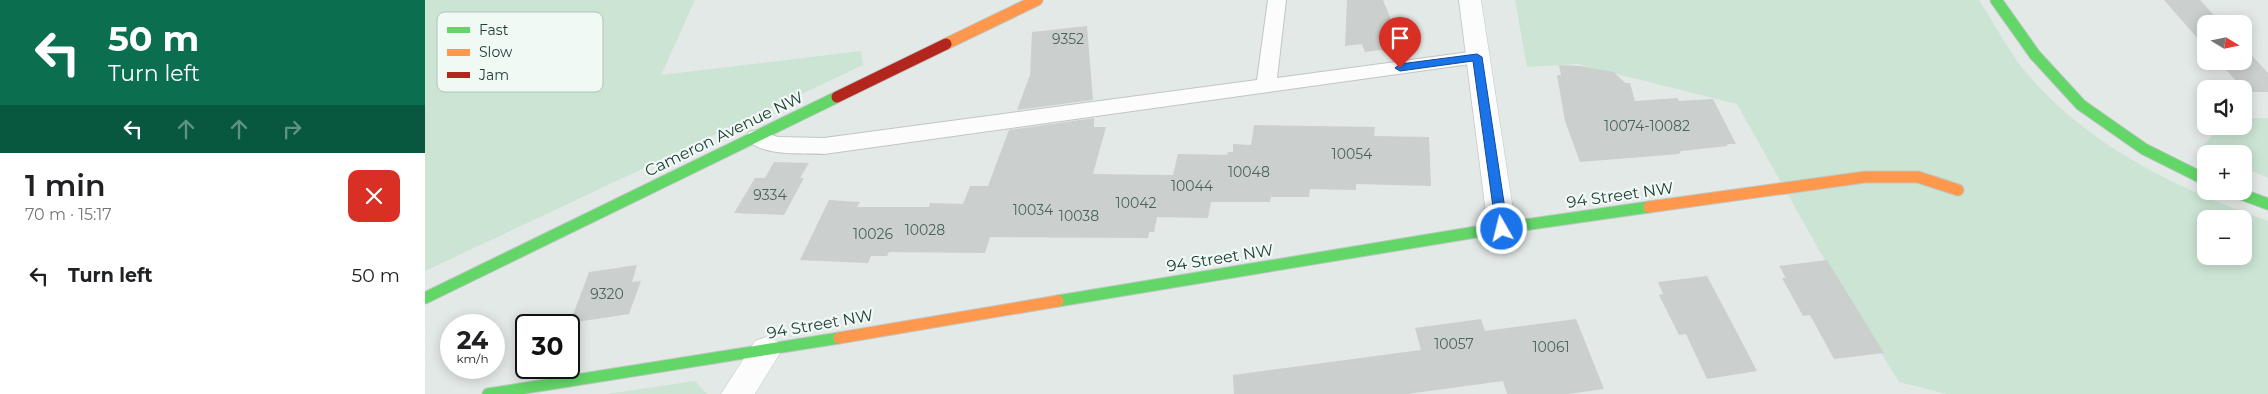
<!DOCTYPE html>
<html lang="en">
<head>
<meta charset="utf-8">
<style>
	:root { --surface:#fff; --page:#f6f6f6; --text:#202124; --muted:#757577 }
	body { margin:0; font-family:Montserrat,sans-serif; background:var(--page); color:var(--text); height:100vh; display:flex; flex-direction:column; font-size:19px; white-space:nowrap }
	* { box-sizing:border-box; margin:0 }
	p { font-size:16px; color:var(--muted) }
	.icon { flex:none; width:28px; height:28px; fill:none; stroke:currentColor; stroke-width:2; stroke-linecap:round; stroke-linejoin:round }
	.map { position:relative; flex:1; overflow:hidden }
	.side { display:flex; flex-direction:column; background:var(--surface); width:425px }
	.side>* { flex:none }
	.hud { background:#0b6e4f; color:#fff; overflow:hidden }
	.needle { width:32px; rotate:100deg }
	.controls { position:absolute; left:1772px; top:15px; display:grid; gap:10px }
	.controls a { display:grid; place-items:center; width:55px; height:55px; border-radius:10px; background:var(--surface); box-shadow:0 2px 12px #0003; font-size:25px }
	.speed { position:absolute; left:15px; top:314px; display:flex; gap:10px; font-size:25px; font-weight:700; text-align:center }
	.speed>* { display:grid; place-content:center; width:65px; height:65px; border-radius:50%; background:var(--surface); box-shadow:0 2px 12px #0003; line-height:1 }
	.speed small { font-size:12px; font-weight:400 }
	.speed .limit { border:2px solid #111; border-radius:8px; background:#fff; color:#111 }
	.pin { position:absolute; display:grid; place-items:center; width:42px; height:42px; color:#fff; margin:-51px -21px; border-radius:50% 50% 50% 0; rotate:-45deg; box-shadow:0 0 5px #0007 }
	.pin .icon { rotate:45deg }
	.me { position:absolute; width:55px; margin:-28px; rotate:352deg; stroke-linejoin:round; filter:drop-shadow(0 0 4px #0008) }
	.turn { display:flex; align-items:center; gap:18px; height:105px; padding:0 25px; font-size:22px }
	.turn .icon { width:65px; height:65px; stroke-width:2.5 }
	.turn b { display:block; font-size:35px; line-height:42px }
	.lanes { display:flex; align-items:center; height:48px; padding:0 25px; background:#0003; justify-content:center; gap:25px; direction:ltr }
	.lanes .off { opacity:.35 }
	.round { display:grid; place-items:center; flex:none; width:52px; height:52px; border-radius:10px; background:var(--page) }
	.summary { display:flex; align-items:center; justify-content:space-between; height:85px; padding:0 25px }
	h1 { font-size:30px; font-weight:600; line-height:38px }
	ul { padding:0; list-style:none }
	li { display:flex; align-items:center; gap:15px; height:75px; padding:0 25px }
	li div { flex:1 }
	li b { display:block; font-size:19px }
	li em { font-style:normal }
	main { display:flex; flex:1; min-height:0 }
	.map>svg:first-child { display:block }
	.green { fill:#cbe4d3; fill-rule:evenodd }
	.building { fill:#cbd0ce }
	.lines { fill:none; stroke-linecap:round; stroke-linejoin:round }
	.lane-casing { stroke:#c0c6c3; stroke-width:2 }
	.street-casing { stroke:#c0c6c3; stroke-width:1 }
	.fast-casing { stroke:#bfc7c4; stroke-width:13 }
	.slow-casing { stroke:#bfc7c4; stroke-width:13 }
	.jam-casing { stroke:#bfc7c4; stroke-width:13 }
	.lane { fill:#fbfcfb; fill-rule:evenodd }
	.street { fill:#fbfcfb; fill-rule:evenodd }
	.fast { stroke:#63d668; stroke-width:11 }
	.slow { stroke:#ff974d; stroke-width:11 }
	.jam { stroke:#b3261e; stroke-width:11 }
	.route { fill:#1a73e8; stroke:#114b97 }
	.labels { text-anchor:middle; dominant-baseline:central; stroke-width:4.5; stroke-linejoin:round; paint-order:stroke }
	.number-label { font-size:14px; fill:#4c635d }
	.street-label { font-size:16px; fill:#203e36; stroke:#f1f9f5 }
	.key { fill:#f1f9f5; stroke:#b2c1bc; stroke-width:1 }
	.key-label { font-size:14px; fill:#203e36 }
</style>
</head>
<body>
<main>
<section class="side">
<div class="hud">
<div class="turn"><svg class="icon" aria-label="left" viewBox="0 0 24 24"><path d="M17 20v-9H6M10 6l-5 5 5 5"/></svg><div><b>50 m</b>Turn left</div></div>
<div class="lanes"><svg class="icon" aria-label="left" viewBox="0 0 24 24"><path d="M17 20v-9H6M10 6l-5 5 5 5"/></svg><svg class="icon off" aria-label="ahead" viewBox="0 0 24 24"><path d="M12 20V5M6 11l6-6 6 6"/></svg><svg class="icon off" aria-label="ahead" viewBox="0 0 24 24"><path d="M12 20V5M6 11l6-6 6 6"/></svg><svg class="icon off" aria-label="right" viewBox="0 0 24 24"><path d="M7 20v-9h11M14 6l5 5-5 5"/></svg></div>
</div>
<div class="summary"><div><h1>1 min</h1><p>70 m · 15:17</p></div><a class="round" style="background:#d93025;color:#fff"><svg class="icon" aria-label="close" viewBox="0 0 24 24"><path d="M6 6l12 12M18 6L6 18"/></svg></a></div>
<ul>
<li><svg class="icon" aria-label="left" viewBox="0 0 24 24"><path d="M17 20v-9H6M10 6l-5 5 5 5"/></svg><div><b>Turn left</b></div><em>50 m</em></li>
</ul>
</section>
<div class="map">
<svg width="1843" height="394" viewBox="0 0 1843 394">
	<rect width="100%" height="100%" fill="#e3e9e6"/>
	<path class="green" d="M0,0H270L236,75L436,51L438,65L0,271Z
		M1090,0H1554C1570,24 1585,55 1604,76C1668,149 1754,189 1843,221V394H1522L1474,382L1402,264L1312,104L1152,64L1102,67ZM1781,219H1819V256H1781Z
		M1819,118H1843V178L1819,167V154H1790L1776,147L1798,126H1819Z
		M270,381L282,394H182Z"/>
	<path class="building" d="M922,0H958L977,47L940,52L937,44L920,46Z
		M1739,0H1775L1797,24H1781V48Z
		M662,26L668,100L592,110L605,75L607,32Z
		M1819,47L1843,73V92H1821L1793,61H1819Z
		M1134,65L1156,66L1189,72L1200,83H1205L1210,101L1252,98L1254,101L1288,99L1311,144H1302L1303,146L1256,151L1254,154L1155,162L1140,121L1132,75H1136Z
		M669,118V127H681L668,174L748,175L753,154L802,155L803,152H808V144L826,145L829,125L950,127L949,136L1004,137L1006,186L931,184V190L885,189L884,197H846L845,202H786L783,218L732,217L729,232H724L723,238L565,237L560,253L464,252L462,256H446L443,263L375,260L404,200L435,202L432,207H504L505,203L538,204L545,186H563L584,130Z
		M349,162L384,163L375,178H379L359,215L309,213L330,178H340Z
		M1402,260L1432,309L1459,353L1409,359L1385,315L1378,316L1357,278H1361L1354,266Z
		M212,265L207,282L216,281L204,314L145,323L164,272Z
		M1282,276L1309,327L1332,371L1282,379L1261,334L1254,335L1234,295L1238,294L1233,282Z
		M1056,319L1060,331L1151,319L1179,389L1143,394H1082L1078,381L982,394H809L808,375L996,350L990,328Z"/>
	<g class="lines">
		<g class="lane-casing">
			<path id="lane" d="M843,0H861L852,78L1052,51L1059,52L1062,57L1059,62L1052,63L399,154C378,153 333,157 321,137L324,132L332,130L353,137L399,138L832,80Z"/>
		</g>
		<g class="street-casing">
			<path id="street" d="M1034,0H1056L1091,229L1087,237L1077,240L1067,237L1063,229Z
				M341,337L352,341L357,350L330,394H296L330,341Z"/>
		</g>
		<g class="fast-casing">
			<path id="fast" d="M1571,0L1610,55L1656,105L1719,149L1781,180
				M1808,191L1843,204
				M0,298L412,97
				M633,301L1057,231L1224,207
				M63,394L414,338"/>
		</g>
		<g class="slow-casing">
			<path id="slow" d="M521,44L612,0
				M1224,207L1440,177H1493L1533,190
				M414,338L633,301"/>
		</g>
		<g class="jam-casing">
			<path id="jam" d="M412,97L521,44"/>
		</g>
		<use href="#lane" class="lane"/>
		<use href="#street" class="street"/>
		<use href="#fast" class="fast"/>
		<use href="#slow" class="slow"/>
		<use href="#jam" class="jam"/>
	</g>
	<path class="route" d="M1052,54L1057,57L1083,229L1077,233L1071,229L1048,61L975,71L970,68L975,64Z"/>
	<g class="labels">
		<g class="number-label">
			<text x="643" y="39">9352</text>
			<text x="1222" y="126">10074-10082</text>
			<text x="927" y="154">10054</text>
			<text x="824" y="172">10048</text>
			<text x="767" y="186">10044</text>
			<text x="345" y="195">9334</text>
			<text x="711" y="203">10042</text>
			<text x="608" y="210">10034</text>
			<text x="654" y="216">10038</text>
			<text x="500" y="230">10028</text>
			<text x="448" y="234">10026</text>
			<text x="182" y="294">9320</text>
			<text x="1029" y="344">10057</text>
			<text x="1126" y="347">10061</text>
		</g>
		<g class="street-label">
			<text transform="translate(299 134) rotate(-26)">Cameron Avenue NW</text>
			<text transform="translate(1195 195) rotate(-8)">94 Street NW</text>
			<text transform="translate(795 258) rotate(-9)">94 Street NW</text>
			<text transform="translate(395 324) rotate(-10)">94 Street NW</text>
		</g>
	</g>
	<rect x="12" y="12" width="166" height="80" rx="8" class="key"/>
	<rect x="22" y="27" width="23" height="6" fill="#63d668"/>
	<rect x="22" y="49" width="23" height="7" fill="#ff974d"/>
	<rect x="22" y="72" width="23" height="6" fill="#b3261e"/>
	<g class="key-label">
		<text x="54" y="35">Fast</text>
		<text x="54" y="57">Slow</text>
		<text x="54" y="80">Jam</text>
	</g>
</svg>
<div class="controls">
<a><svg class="needle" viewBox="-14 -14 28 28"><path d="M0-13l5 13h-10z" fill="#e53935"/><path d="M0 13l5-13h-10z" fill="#757577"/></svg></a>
<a><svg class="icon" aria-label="sound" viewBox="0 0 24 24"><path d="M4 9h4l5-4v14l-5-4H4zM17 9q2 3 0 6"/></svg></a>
<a>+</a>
<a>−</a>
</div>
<div class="speed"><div>24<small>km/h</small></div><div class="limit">30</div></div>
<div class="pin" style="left:975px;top:68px;background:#d93025"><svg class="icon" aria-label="arrive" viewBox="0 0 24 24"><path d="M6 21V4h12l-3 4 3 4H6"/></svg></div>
<svg class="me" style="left:1077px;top:229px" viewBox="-20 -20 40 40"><circle r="17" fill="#1a73e8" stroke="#fff" stroke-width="3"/><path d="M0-11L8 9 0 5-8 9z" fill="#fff"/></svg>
</div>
</main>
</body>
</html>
